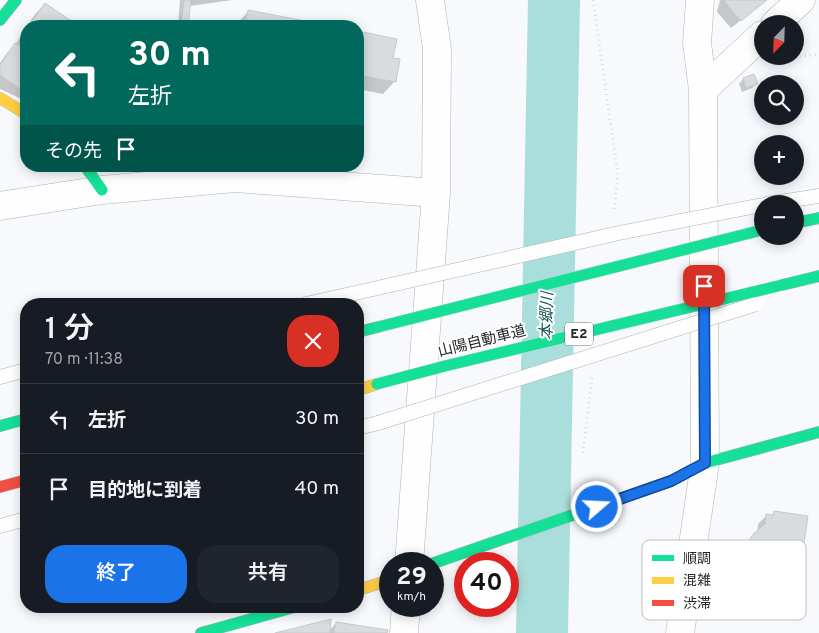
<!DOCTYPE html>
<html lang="ja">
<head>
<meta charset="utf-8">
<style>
	:root { --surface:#171b24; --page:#20242c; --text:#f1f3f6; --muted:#9ea1a6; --line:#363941; --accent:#1a73e8 }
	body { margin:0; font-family:Overpass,"Noto Sans JP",sans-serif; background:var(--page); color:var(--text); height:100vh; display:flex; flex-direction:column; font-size:19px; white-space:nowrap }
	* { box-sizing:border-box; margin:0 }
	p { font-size:16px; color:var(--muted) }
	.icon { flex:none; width:28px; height:28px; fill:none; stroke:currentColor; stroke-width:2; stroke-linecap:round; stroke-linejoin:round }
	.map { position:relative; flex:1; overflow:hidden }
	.side { position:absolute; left:20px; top:298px; width:344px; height:315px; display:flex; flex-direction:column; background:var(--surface); border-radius:20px; box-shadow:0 2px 12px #0003 }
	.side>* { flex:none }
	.hud { position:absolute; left:20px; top:20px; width:344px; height:152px; border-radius:20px; box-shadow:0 2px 12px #0003; background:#00695c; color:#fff; overflow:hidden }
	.needle { width:32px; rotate:203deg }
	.controls { position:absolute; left:754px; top:15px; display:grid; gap:10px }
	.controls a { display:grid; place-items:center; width:50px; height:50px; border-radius:50%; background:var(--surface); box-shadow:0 2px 12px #0003; font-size:25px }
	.speed { position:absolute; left:379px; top:552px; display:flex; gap:10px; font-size:25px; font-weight:700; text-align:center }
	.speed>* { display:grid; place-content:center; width:65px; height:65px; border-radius:50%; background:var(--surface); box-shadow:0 2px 12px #0003; line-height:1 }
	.speed small { font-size:12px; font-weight:400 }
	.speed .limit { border:8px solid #d22; background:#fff; color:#111 }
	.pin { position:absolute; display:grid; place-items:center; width:42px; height:42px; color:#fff; margin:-21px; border-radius:10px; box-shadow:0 2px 8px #0006 }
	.me { position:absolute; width:55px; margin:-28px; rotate:71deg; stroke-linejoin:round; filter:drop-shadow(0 0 4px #0008) }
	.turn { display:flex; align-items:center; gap:18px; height:105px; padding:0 25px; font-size:22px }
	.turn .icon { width:65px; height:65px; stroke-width:2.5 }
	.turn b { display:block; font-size:35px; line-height:42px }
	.then { display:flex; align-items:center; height:48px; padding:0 25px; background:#0003; gap:10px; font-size:19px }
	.round { display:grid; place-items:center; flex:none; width:52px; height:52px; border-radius:20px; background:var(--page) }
	.overview { display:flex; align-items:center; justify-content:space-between; height:85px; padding:0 25px }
	h1 { font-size:30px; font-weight:600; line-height:38px }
	.primary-button { display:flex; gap:10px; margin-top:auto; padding:10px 25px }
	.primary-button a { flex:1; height:58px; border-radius:20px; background:var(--accent); color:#fff; font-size:20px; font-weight:600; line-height:58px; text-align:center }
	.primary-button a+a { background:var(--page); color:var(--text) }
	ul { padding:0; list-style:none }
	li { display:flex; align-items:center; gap:15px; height:70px; padding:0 25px; border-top:1px solid var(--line) }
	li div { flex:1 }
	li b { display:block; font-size:19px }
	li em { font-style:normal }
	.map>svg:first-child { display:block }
	.shadow { fill:#0003 }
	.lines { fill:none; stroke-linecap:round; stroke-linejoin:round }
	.river { stroke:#aadedc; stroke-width:52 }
	.building { fill:#d9dcde; stroke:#c7c9cb }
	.lane-casing { stroke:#afb2b4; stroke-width:15 }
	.street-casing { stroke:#afb2b4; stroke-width:29 }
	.fast-casing { stroke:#afb2b4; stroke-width:12 }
	.slow-casing { stroke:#afb2b4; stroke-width:12 }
	.jam-casing { stroke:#afb2b4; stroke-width:12 }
	.path { stroke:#dbdbdc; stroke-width:3; stroke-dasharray:1 4; stroke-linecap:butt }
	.lane { stroke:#fefeff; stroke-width:14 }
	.street { stroke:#fefeff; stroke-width:28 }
	.fast { stroke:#16e098; stroke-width:11 }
	.slow { stroke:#ffcf43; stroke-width:11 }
	.jam { stroke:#f24e42; stroke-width:11 }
	.lane-bridge-casing { stroke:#afb2b4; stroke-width:15; stroke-linecap:butt }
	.fast-bridge-casing { stroke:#d4d5d7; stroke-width:12; stroke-linecap:butt }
	.lane-bridge { stroke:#fefeff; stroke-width:14 }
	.fast-bridge { stroke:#16e098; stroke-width:11 }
	.route-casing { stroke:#114b97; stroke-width:12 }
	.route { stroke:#1a73e8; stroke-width:9 }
	.labels { text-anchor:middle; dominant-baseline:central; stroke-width:4; stroke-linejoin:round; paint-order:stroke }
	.shield { fill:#fff; stroke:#656768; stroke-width:1 }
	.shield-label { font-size:14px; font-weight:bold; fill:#232628 }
	.street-label { font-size:15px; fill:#232628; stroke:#fff }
	.water-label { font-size:16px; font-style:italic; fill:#195755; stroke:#fff }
	.key { fill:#fff; stroke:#bdbebe; stroke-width:1 }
	.key-label { font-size:14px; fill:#232628 }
</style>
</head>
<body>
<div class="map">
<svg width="819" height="633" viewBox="0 0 819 633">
	<rect width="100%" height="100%" fill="#f7f9fc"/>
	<path class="shadow" d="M180,0H233L189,6L187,26H178Z
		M720,0H767L731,28L717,12Z
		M45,4L77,26H27L36,13Z
		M248,12L324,26H235L236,24Z
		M26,28V101L0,89V63L7,53L15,45Z
		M358,32L395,40L392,59L395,81L383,94L358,89Z
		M754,76L757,83L752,88L742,92L739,84L743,79Z
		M774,512L807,517L798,577L789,585L732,577L734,566L739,554L745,544L757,533L758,524L767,515L771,516Z
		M336,623L386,633H280L329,631Z"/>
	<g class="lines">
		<path class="river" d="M542,633L554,0"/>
	</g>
	<path class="building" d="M184,0H191L188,26H181Z
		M725,0H767L741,21L725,2Z
		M45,3L79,26H29Z
		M248,10L331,26H245Z
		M26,30V46L19,41Z
		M358,31L397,39L393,58L400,59L396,82L358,75Z
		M15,43L26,51V93L0,75V65Z
		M754,74L758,84L746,88L743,78Z
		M774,511L808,516L799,577L740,569L742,556L747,544L753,534L765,524L766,514L773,515Z
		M331,619L330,633H275Z
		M336,622L388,630L387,633H334Z"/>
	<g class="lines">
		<g class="lane-casing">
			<path id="lane" d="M767,204L819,196
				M306,304L382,287
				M0,377L26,370
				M358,428L378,423
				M0,526L26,519"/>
		</g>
		<g class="street-casing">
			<path id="street" d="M775,24L801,0
				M703,90L762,35
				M0,206L102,190L235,178L436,193
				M409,564L436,193L437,49L430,0
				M404,633L406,606
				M680,633L705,463L703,90L697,43L700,0"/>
		</g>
		<g class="fast-casing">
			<path id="fast" d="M0,20L16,0
				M85,166L102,190
				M795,223L819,218
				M782,285L819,276
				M358,332L378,327
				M0,426L26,419
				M431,564L671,481L705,463L819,432
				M201,633L298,606"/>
		</g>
		<g class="slow-casing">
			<path id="slow" d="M0,98L26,114
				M358,390L377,384
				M358,590L390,580"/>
		</g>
		<g class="jam-casing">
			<path id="jam" d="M0,487L26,480"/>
		</g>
		<path class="path" d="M593,0L618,175L614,212
			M780,59L819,54
			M583,453L592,377"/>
		<use href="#lane" class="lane"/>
		<use href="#street" class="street"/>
		<use href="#fast" class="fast"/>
		<use href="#slow" class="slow"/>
		<use href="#jam" class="jam"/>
		<g class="lane-bridge-casing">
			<path id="lane-bridge" d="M382,287L619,233L762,205
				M378,423L756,304"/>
		</g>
		<g class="fast-bridge-casing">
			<path id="fast-bridge" d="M378,327L762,230
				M377,384L445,366L782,285"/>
		</g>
		<use href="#lane-bridge" class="lane-bridge"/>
		<use href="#fast-bridge" class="fast-bridge"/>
	</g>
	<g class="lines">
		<g class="route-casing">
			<path id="route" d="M597,507L671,481L705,463L704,286"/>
		</g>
		<use href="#route" class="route"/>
	</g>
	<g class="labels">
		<rect class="shield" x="565" y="322.5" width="28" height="23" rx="4"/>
		<g class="shield-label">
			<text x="579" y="334">E2</text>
		</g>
		<g class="street-label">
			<text transform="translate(482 342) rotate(-14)">山陽自動車道</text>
		</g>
		<g class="water-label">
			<text transform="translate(548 316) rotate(-89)">本郷川</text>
		</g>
	</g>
	<rect x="642" y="540" width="164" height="80" rx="8" class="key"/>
	<rect x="652" y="555" width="22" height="6" fill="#16e098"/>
	<rect x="652" y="577" width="22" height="7" fill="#ffcf43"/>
	<rect x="652" y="600" width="22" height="6" fill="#f24e42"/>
	<g class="key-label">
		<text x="683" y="563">順調</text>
		<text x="683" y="585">混雑</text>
		<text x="683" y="608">渋滞</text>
	</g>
</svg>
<div class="controls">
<a><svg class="needle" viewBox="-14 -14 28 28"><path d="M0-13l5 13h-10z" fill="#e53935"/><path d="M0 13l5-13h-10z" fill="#9ea1a6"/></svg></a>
<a><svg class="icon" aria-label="search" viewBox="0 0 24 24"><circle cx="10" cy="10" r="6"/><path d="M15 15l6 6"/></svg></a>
<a>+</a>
<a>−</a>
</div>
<div class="speed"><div>29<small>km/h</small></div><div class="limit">40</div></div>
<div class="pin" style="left:704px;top:286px;background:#d93025"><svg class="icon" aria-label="arrive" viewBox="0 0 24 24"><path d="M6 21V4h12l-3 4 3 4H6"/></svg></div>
<svg class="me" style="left:597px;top:507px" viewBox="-20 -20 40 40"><circle r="17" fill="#1a73e8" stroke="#fff" stroke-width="3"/><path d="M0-11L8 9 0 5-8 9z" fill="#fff"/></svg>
<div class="hud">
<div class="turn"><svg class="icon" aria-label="left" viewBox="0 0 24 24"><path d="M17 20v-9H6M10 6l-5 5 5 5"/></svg><div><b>30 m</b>左折</div></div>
<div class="then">その先<svg class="icon" aria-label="arrive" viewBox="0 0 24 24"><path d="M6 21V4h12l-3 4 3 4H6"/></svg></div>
</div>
<section class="side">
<div class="overview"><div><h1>1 分</h1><p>70 m · 11:38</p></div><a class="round" style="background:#d93025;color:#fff"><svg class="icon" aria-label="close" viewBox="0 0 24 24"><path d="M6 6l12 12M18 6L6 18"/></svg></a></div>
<ul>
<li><svg class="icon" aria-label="left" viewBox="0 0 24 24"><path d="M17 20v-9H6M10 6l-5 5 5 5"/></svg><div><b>左折</b></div><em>30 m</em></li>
<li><svg class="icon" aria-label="arrive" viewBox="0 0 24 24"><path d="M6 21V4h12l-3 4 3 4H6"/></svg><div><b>目的地に到着</b></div><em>40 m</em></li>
</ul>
<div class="primary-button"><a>終了</a><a>共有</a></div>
</section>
</div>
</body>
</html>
